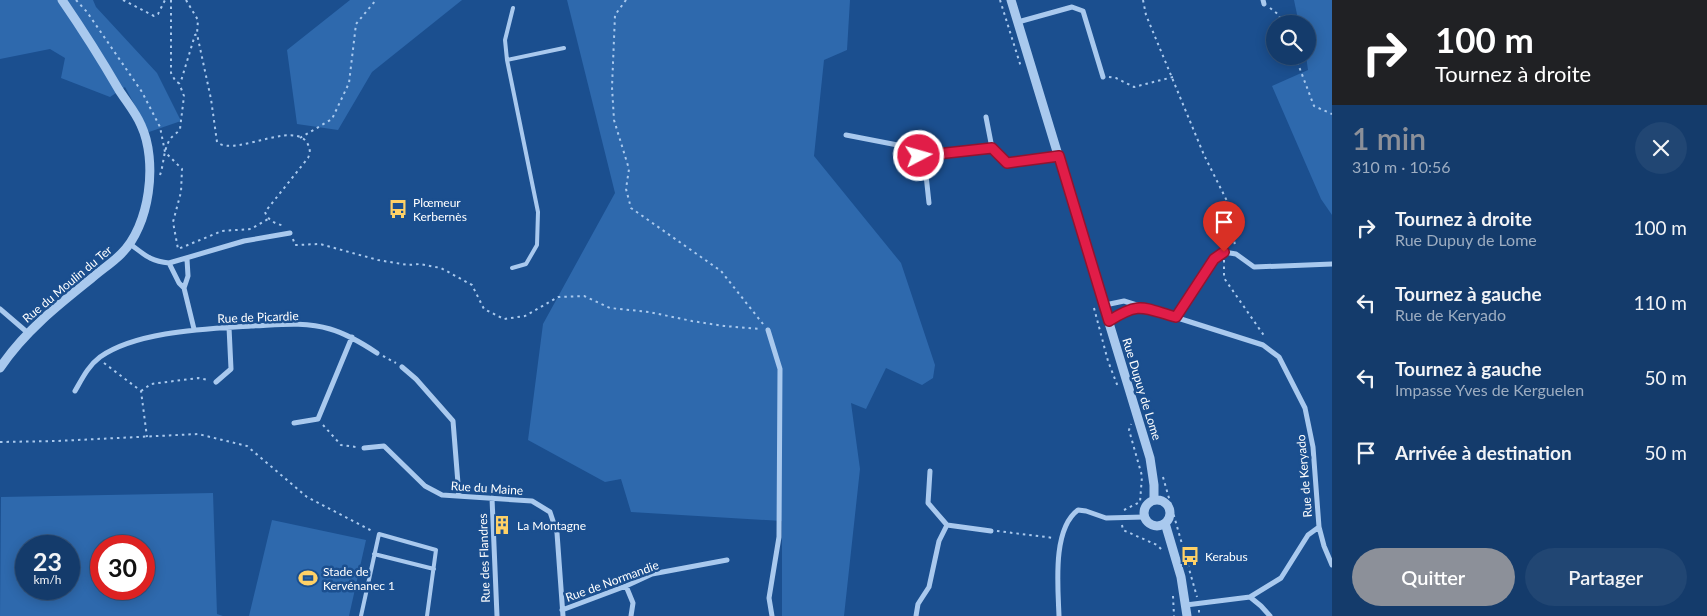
<!DOCTYPE html>
<html lang="fr">
<head>
<meta charset="utf-8">
<style>
	:root { --surface:#143b6b; --page:#214673; --text:#f1f3f6; --muted:#9dadc1; --line:#33557e; --accent:#8c9099 }
	body { margin:0; font-family:Lato,sans-serif; background:var(--page); color:var(--text); height:100vh; display:flex; flex-direction:column; font-size:19px; white-space:nowrap }
	* { box-sizing:border-box; margin:0 }
	p { font-size:16px; color:var(--muted) }
	.icon { flex:none; width:28px; height:28px; fill:none; stroke:currentColor; stroke-width:2; stroke-linecap:round; stroke-linejoin:round }
	.map { position:relative; flex:1; overflow:hidden }
	.sheet { display:flex; flex-direction:column; background:var(--surface); width:375px }
	.sheet>* { flex:none }
	.hud { background:#202124; color:#fff; overflow:hidden }
	.fabs { position:absolute; left:1266px; top:15px; display:grid; gap:10px }
	.fabs a { display:grid; place-items:center; width:50px; height:50px; border-radius:50%; background:var(--surface); box-shadow:0 2px 12px #0003,0 0 0 1px var(--line); font-size:25px }
	.speed { position:absolute; left:15px; top:535px; display:flex; gap:10px; font-size:25px; font-weight:700; text-align:center }
	.speed>* { display:grid; place-content:center; width:65px; height:65px; border-radius:50%; background:var(--surface); box-shadow:0 2px 12px #0003,0 0 0 1px var(--line); line-height:1 }
	.speed small { font-size:12px; font-weight:400 }
	.speed .limit { border:8px solid #d22; background:#fff; color:#111 }
	.pin { position:absolute; display:grid; place-items:center; width:42px; height:42px; color:#fff; margin:-51px -21px; border-radius:50% 50% 50% 0; rotate:-45deg; box-shadow:0 0 5px #0007 }
	.pin .icon { rotate:45deg }
	.me { position:absolute; width:55px; margin:-28px; rotate:84deg; stroke-linejoin:round; filter:drop-shadow(0 0 4px #0008) }
	.turn { display:flex; align-items:center; gap:18px; height:105px; padding:0 20px; font-size:22px }
	.turn .icon { width:65px; height:65px; stroke-width:2.5 }
	.turn b { display:block; font-size:35px; line-height:42px }
	.round { display:grid; place-items:center; flex:none; width:52px; height:52px; border-radius:26px; background:var(--page) }
	.head { display:flex; align-items:center; justify-content:space-between; height:85px; padding:0 20px }
	h1 { font-size:30px; font-weight:600; line-height:38px; color:var(--accent) }
	.button { display:flex; gap:10px; margin-top:auto; padding:10px 20px }
	.button a { flex:1; height:58px; border-radius:30px; background:var(--accent); color:#fff; font-size:20px; font-weight:600; line-height:58px; text-align:center }
	.button a+a { background:var(--page); color:var(--text) }
	ul { padding:0; list-style:none }
	li { display:flex; align-items:center; gap:15px; height:75px; padding:0 20px }
	li div { flex:1 }
	li b { display:block; font-size:19px }
	li em { font-style:normal }
	main { display:flex; flex:1; min-height:0 }
	.map>svg:first-child { display:block }
	.green { fill:#2e69ad; fill-rule:evenodd }
	.lines { fill:none; stroke-linecap:round; stroke-linejoin:round }
	.path { stroke:#a9c9ee; stroke-width:2; stroke-dasharray:2.5 4; stroke-linecap:butt }
	.service { stroke:#a9c9ee; stroke-width:4 }
	.minor { stroke:#a9c9ee; stroke-width:5 }
	.tertiary { stroke:#a9c9ee; stroke-width:9 }
	.route-casing { stroke:#92132f; stroke-width:12 }
	.route { stroke:#e11d48; stroke-width:9 }
	.labels { text-anchor:middle; dominant-baseline:central; stroke-width:5; stroke-linejoin:round; paint-order:stroke }
	.poi-label { font-size:12px; fill:#fff; stroke:#1b4f8f; text-anchor:start }
	.street-label { font-size:12px; fill:#fff; stroke:#1b4f8f }
</style>
</head>
<body>
<main>
<div class="map">
<svg width="1332" height="616" viewBox="0 0 1332 616">
	<rect width="100%" height="100%" fill="#1b4f8f"/>
	<path class="green" d="M0,0H93L96,7L157,73L181,121L149,132L125,87L110,97L61,78L65,58L50,49L0,59Z
		M350,0H462L372,72L338,130L297,124L287,50Z
		M567,0H850L847,50L824,60L814,156L901,263L935,365L933,378L922,385L886,368L866,409L851,403L860,469L844,616H782V521L631,512L621,479L605,482L528,440L543,324L615,193Z
		M1294,0H1332V215L1321,199L1272,86L1308,70L1306,56H1308V24H1299Z
		M213,493L217,614L223,616H0L1,497ZM26,546H69V589H26ZM101,546H144V589H101Z
		M272,520L366,540L349,616H249Z"/>
	<g class="lines">
		<path class="path" d="M76,0L87,12L142,92L160,127L165,152L182,169L181,192L173,222L178,249L222,231L251,229L268,219
			M123,0L154,16L158,14L165,0
			M171,0V73L176,82L179,83L181,81L195,35L197,34L211,99L217,142C236,159 307,111 310,153L308,158L265,212C269,222 275,223 284,226
			M186,0L198,20L197,34
			M626,0L615,15L612,87L614,120L629,169L626,189L631,208L721,271L763,324
			M1000,0L1021,67
			M1143,0L1146,15L1204,155L1231,209L1235,247
			M1270,8L1279,15L1282,24
			M1295,56L1314,106L1332,114
			M1109,77L1116,78L1134,87L1173,77
			M300,138L332,119L349,83L356,24L376,0
			M160,175C164,164 163,152 169,141C171,136 177,134 180,129L184,96L179,83
			M293,239L295,245L320,244L378,260L408,265L420,264L441,268L472,285L484,309L504,319L525,316L558,297L584,296L610,308L649,312L692,321L724,326L761,329
			M1224,260V278L1265,337
			M1094,308L1108,361L1118,387
			M383,356L396,363
			M104,363L141,391L147,437
			M141,391L151,384L198,378L208,380
			M323,425L341,445L356,447
			M0,442L57,441L198,434L247,446L307,497L374,532
			M1163,477L1197,597
			M1124,510L1140,502L1142,476L1129,430L1131,424
			M1122,525L1123,530L1157,545L1163,551
			M997,531L1054,538
			M1173,596L1174,616
			M1199,610V616"/>
		<path class="service" d="M507,60L564,48
			M512,268L526,264L537,245L538,212L507,60L505,40L513,8
			M374,554L434,569
			M361,616L379,534L436,550L427,616"/>
		<path class="minor" d="M1263,0L1264,4
			M1018,22L1072,7L1083,11L1103,77
			M986,117L992,148
			M846,135L913,148L919,156L992,148L1007,163L1059,156
			M924,156L929,203
			M130,244C145,255 150,261 169,263L244,241L290,233
			M169,263L179,283L184,288L188,276L187,259
			M184,288L194,329
			M1105,305L1124,301L1263,345L1279,357L1305,408L1313,447L1319,527L1324,546L1332,565
			M0,309L28,333
			M1176,317L1214,259L1224,252L1236,254L1254,267L1332,264
			M1109,321L1128,309L1142,307
			M768,330L780,369L779,537L769,598L772,616
			M402,367L416,379L453,421L459,496
			M216,382L231,369L229,327
			M75,391C82,379 88,366 100,357C137,331 206,329 251,326C277,325 304,321 330,329C347,334 362,343 377,353
			M294,423L318,419L352,337
			M364,448L384,446L425,486L442,495L532,501L550,512L557,533L563,616
			M492,498L497,616
			M947,525L991,531
			M626,586L633,603L631,616
			M1250,597L1281,578L1308,535L1319,527
			M1186,605L1250,597L1261,606L1270,616
			M562,610L626,586L652,574L727,560
			M916,616L918,604L929,587L939,541L947,525L928,503L930,471
			M1059,616C1058,587 1052,529 1078,510L1086,511L1106,518L1144,517"/>
		<path class="tertiary" d="M1011,0L1150,458L1154,485V500
			M0,368C24,332 58,305 92,278C101,270 112,263 121,254C150,226 158,161 141,125C136,113 126,101 119,90C101,59 82,29 62,0
			M1144 513a13 13 0 1 1 26 0a13 13 0 1 1-26 0Z
			M1165,523L1181,577L1187,616"/>
	</g>
	<g class="lines">
		<g class="route-casing">
			<path id="route" d="M919,156L992,148L1007,163L1059,156L1109,321C1140,301 1143,308 1176,317L1214,259L1224,252"/>
		</g>
		<use href="#route" class="route"/>
	</g>
	<defs>
		<g id="bus-bare" transform="scale(1.5)"><path d="M-5-6H5V4H4V6H2V4H-2V6H-4V4H-5ZM-3.5-4V0h7V-4ZM-3.5 1.2v1.5H-2V1.2ZM2 1.2v1.5H3.5V1.2Z" fill="#ffd166" stroke="#1b4f8f" stroke-width="2.5" paint-order="stroke"/></g>
		<g id="building-bare" transform="scale(1.5)"><path d="M-4-6H4V6H1V3H-1V6H-4ZM-2.5-4.3h1.7v1.8h-1.7ZM.8-4.3h1.7v1.8H.8ZM-2.5-1h1.7V.8h-1.7ZM.8-1h1.7V.8H.8Z" fill="#ffd166" stroke="#1b4f8f" stroke-width="2.5" paint-order="stroke"/></g>
		<g id="stadium-bare" transform="scale(1.5)"><path d="M0-5a6.5 5 0 1 0 0 10a6.5 5 0 1 0 0-10ZM-3.5-1.8h7v3.6h-7Z" fill="#ffd166" stroke="#1b4f8f" stroke-width="2.5" paint-order="stroke"/></g>
	</defs>
	<g fill-rule="evenodd">
		<use href="#bus-bare" x="398" y="209"/>
		<use href="#building-bare" x="502" y="525"/>
		<use href="#bus-bare" x="1190" y="556"/>
		<use href="#stadium-bare" x="308" y="578"/>
	</g>
	<g class="labels">
		<g class="poi-label">
			<text x="413" y="202">Plœmeur<tspan x="413" dy="14">Kerbernès</tspan></text>
			<text x="517" y="525">La Montagne</text>
			<text x="1205" y="556">Kerabus</text>
			<text x="323" y="571">Stade de<tspan x="323" dy="14">Kervénanec 1</tspan></text>
		</g>
		<g class="street-label">
			<text transform="translate(67 284) rotate(-40)">Rue du Moulin du Ter</text>
			<text transform="translate(258 317) rotate(-2)">Rue de Picardie</text>
			<text transform="translate(1142 389) rotate(73)">Rue Dupuy de Lome</text>
			<text transform="translate(1304 476) rotate(-95)">Rue de Keryado</text>
			<text transform="translate(487 488) rotate(4)">Rue du Maine</text>
			<text transform="translate(484 558) rotate(-92)">Rue des Flandres</text>
			<text transform="translate(612 581) rotate(-20)">Rue de Normandie</text>
		</g>
	</g>
</svg>
<div class="fabs">
<a><svg class="icon" aria-label="search" viewBox="0 0 24 24"><circle cx="10" cy="10" r="6"/><path d="M15 15l6 6"/></svg></a>
</div>
<div class="speed"><div>23<small>km/h</small></div><div class="limit">30</div></div>
<div class="pin" style="left:1224px;top:252px;background:#d93025"><svg class="icon" aria-label="arrive" viewBox="0 0 24 24"><path d="M6 21V4h12l-3 4 3 4H6"/></svg></div>
<svg class="me" style="left:919px;top:156px" viewBox="-20 -20 40 40"><circle r="17" fill="#e11d48" stroke="#fff" stroke-width="3"/><path d="M0-11L8 9 0 5-8 9z" fill="#fff"/></svg>
</div>
<section class="sheet">
<div class="hud">
<div class="turn"><svg class="icon" aria-label="right" viewBox="0 0 24 24"><path d="M7 20v-9h11M14 6l5 5-5 5"/></svg><div><b>100 m</b>Tournez à droite</div></div>
</div>
<div class="head"><div><h1>1 min</h1><p>310 m · 10:56</p></div><a class="round"><svg class="icon" aria-label="close" viewBox="0 0 24 24"><path d="M6 6l12 12M18 6L6 18"/></svg></a></div>
<ul>
<li><svg class="icon" aria-label="right" viewBox="0 0 24 24"><path d="M7 20v-9h11M14 6l5 5-5 5"/></svg><div><b>Tournez à droite</b><p>Rue Dupuy de Lome</p></div><em>100 m</em></li>
<li><svg class="icon" aria-label="left" viewBox="0 0 24 24"><path d="M17 20v-9H6M10 6l-5 5 5 5"/></svg><div><b>Tournez à gauche</b><p>Rue de Keryado</p></div><em>110 m</em></li>
<li><svg class="icon" aria-label="left" viewBox="0 0 24 24"><path d="M17 20v-9H6M10 6l-5 5 5 5"/></svg><div><b>Tournez à gauche</b><p>Impasse Yves de Kerguelen</p></div><em>50 m</em></li>
<li><svg class="icon" aria-label="arrive" viewBox="0 0 24 24"><path d="M6 21V4h12l-3 4 3 4H6"/></svg><div><b>Arrivée à destination</b></div><em>50 m</em></li>
</ul>
<div class="button"><a>Quitter</a><a>Partager</a></div>
</section>
</main>
</body>
</html>
